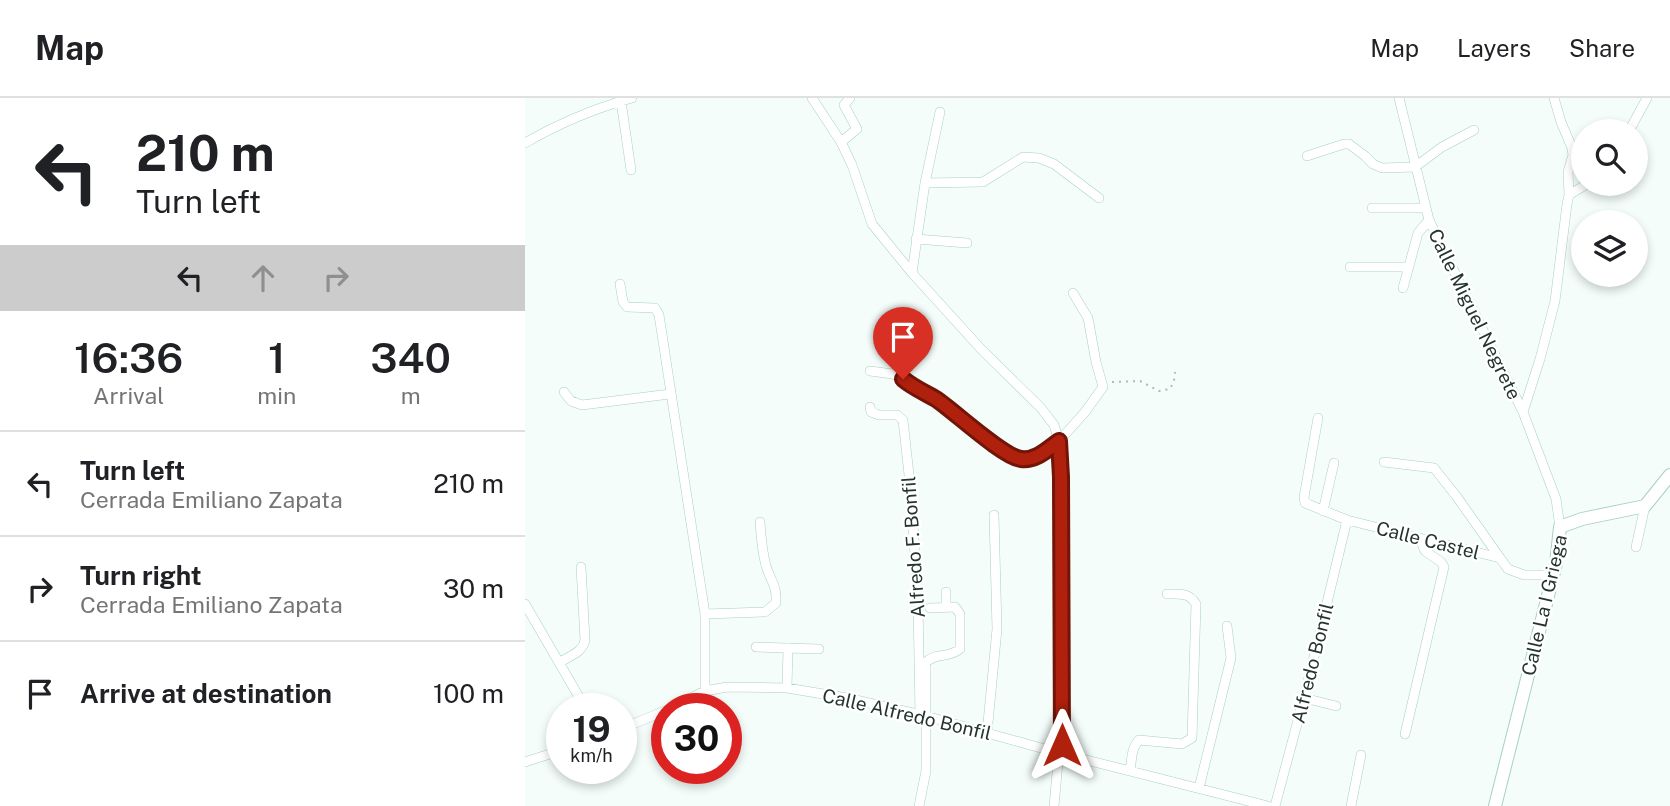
<!DOCTYPE html>
<html lang="en">
<head>
<meta charset="utf-8">
<style>
	:root { --surface:#fff; --page:#f6f6f6; --text:#202124; --muted:#757577; --line:#e0e0e0 }
	body { margin:0; font-family:"Public Sans",sans-serif; background:var(--page); color:var(--text); height:100vh; display:flex; flex-direction:column; font-size:26px; white-space:nowrap }
	* { box-sizing:border-box; margin:0 }
	p { font-size:23px; color:var(--muted) }
	.icon { flex:none; width:38px; height:38px; fill:none; stroke:currentColor; stroke-width:2; stroke-linecap:round; stroke-linejoin:round }
	.map { position:relative; flex:1; overflow:hidden }
	.sheet { display:flex; flex-direction:column; background:var(--surface); width:525px }
	.sheet>* { flex:none }
	.guide { background:#fff; color:var(--text); overflow:hidden }
	.tools { position:absolute; left:1046px; top:21px; display:grid; gap:14px }
	.tools a { display:grid; place-items:center; width:77px; height:77px; border-radius:50%; background:var(--surface); box-shadow:0 4px 10px #0003; font-size:35px }
	.speed { position:absolute; left:21px; top:595px; display:flex; gap:14px; font-size:35px; font-weight:700; text-align:center }
	.speed>* { display:grid; place-content:center; width:91px; height:91px; border-radius:50%; background:var(--surface); box-shadow:0 4px 10px #0003; line-height:1 }
	.speed small { font-size:18px; font-weight:400 }
	.speed .limit { border:10px solid #d22; background:#fff; color:#111 }
	.pin { position:absolute; display:grid; place-items:center; width:60px; height:60px; color:#fff; margin:-72px -30px; border-radius:50% 50% 50% 0; rotate:-45deg; box-shadow:0 0 7px #0007 }
	.pin .icon { rotate:45deg }
	.me { position:absolute; width:77px; margin:-38px; rotate:0deg; stroke-linejoin:round; filter:drop-shadow(0 0 5px #0008) }
	.turn { display:flex; align-items:center; gap:24px; height:147px; padding:0 21px; font-size:32px }
	.turn .icon { width:91px; height:91px; stroke-width:2.5 }
	.turn b { display:block; font-size:49px; line-height:60px }
	.lanes { display:flex; align-items:center; height:66px; padding:0 21px; background:#0003; justify-content:center; gap:35px; direction:ltr }
	.lanes .off { opacity:.35 }
	.eta { display:flex; justify-content:space-evenly; align-items:center; height:119px; text-align:center }
	.eta b { font-size:42px; font-weight:600; line-height:49px }
	ul { padding:0; list-style:none }
	li { display:flex; align-items:center; gap:21px; height:105px; padding:0 21px; border-top:2px solid var(--line) }
	li div { flex:1 }
	li b { display:block; font-size:26px }
	li em { font-style:normal }
	header { display:flex; align-items:center; gap:42px; box-sizing:border-box; height:98px; padding:0 35px; background:var(--surface); border-bottom:2px solid var(--line) }
	header strong { font-size:33px }
	nav { display:flex; gap:38px; margin-inline-start:auto; font-size:24px }
	main { display:flex; flex:1; min-height:0 }
	.map>svg:first-child { display:block }
	.lines { fill:none; stroke-linecap:round; stroke-linejoin:round }
	.minor-casing { stroke:#a6d1c4; stroke-width:10 }
	.tertiary-casing { stroke:#a6d1c4; stroke-width:14 }
	.path { stroke:#aebab6; stroke-width:2; stroke-dasharray:2 5; stroke-linecap:butt }
	.minor { stroke:#fff; stroke-width:9 }
	.tertiary { stroke:#fff; stroke-width:12 }
	.route-casing { stroke:#721508; stroke-width:18 }
	.route { stroke:#af200d; stroke-width:12 }
	.labels { text-anchor:middle; dominant-baseline:central; stroke-width:5; stroke-linejoin:round; paint-order:stroke }
	.street-label { font-size:19px; fill:#23352f; stroke:#fff }
</style>
</head>
<body>
<header>
<strong>Map</strong>
<nav><a>Map</a><a>Layers</a><a>Share</a></nav>
</header>
<main>
<section class="sheet">
<div class="guide">
<div class="turn"><svg class="icon" aria-label="left" viewBox="0 0 24 24"><path d="M17 20v-9H6M10 6l-5 5 5 5"/></svg><div><b>210 m</b>Turn left</div></div>
<div class="lanes"><svg class="icon" aria-label="left" viewBox="0 0 24 24"><path d="M17 20v-9H6M10 6l-5 5 5 5"/></svg><svg class="icon off" aria-label="ahead" viewBox="0 0 24 24"><path d="M12 20V5M6 11l6-6 6 6"/></svg><svg class="icon off" aria-label="right" viewBox="0 0 24 24"><path d="M7 20v-9h11M14 6l5 5-5 5"/></svg></div>
</div>
<div class="eta">
<div><b>16:36</b><p>Arrival</p></div>
<div><b>1</b><p>min</p></div>
<div><b>340</b><p>m</p></div>
</div>
<ul>
<li><svg class="icon" aria-label="left" viewBox="0 0 24 24"><path d="M17 20v-9H6M10 6l-5 5 5 5"/></svg><div><b>Turn left</b><p>Cerrada Emiliano Zapata</p></div><em>210 m</em></li>
<li><svg class="icon" aria-label="right" viewBox="0 0 24 24"><path d="M7 20v-9h11M14 6l5 5-5 5"/></svg><div><b>Turn right</b><p>Cerrada Emiliano Zapata</p></div><em>30 m</em></li>
<li><svg class="icon" aria-label="arrive" viewBox="0 0 24 24"><path d="M6 21V4h12l-3 4 3 4H6"/></svg><div><b>Arrive at destination</b></div><em>100 m</em></li>
</ul>
</section>
<div class="map">
<svg width="1145" height="708" viewBox="0 0 1145 708">
	<rect width="100%" height="100%" fill="#f4fdfa"/>
	<g class="lines">
		<g class="minor-casing">
			<path id="minor" d="M287,0L316,44L327,67L347,126L387,175L456,251L516,310L529,327L534,343L536,379L537,647L533,664L529,708
				M874,0L904,122L998,314L1031,401L1035,429
				M1029,0L1036,24L1047,50L1048,57L1043,74L1044,97
				M96,3L106,72
				M1104,33L1122,0
				M316,44L332,31L319,7L325,0
				M0,45C33,26 71,10 107,0
				M782,58L819,46H824L840,58L848,66L857,70L890,69L917,49L949,32
				M400,85L458,84L498,59L514,60L529,66L574,100
				M847,110H900
				M391,141L442,145
				M825,169H884
				M387,175L400,85L415,14
				M95,186L98,204L102,209L130,210L134,217L180,516V593
				M878,190L893,135L904,122
				M345,273L368,276L378,281L391,291L409,300L479,353L492,361H505L516,356L534,343L560,314L578,289L571,264L563,220L548,195
				M39,294L46,303L57,307L145,296
				M345,309L346,314L354,317H372L378,322L386,395L393,505L395,617
				M998,314L1015,261L1030,203L1042,106L1044,97L1062,86
				M793,320L779,399L780,405L822,422L975,460L983,471L999,477H1028
				M859,364L909,370L932,399L975,460
				M798,413L809,365
				M1111,449L1120,408
				M421,494V510
				M0,506L54,599L53,611
				M180,516L240,514L251,505C252,487 246,484 241,468C237,453 236,439 235,424
				M231,549L294,551
				M35,564C45,558 58,554 60,542L56,469
				M262,590L263,550
				M779,600L811,608
				M144,611L180,593L202,589L262,590L322,600L401,618L534,655L743,708
				M96,631L142,612
				M462,635L472,531L469,417
				M880,636L919,469L916,464L900,453L895,441
				M0,664L37,652
				M605,672C607,662 606,650 614,642L657,646L667,640L671,506C664,494 654,496 642,496
				M674,690L706,560L702,528
				M394,708L401,673V564C412,554 422,561 435,551V516L430,509L405,510
				M750,708L779,600L822,422
				M826,708L836,657"/>
		</g>
		<g class="tertiary-casing">
			<path id="tertiary" d="M970,708L1031,466L1035,429L1057,421L1120,408L1145,377"/>
		</g>
		<path class="path" d="M587,284L615,283L634,293L645,291L649,283L650,274"/>
		<use href="#minor" class="minor"/>
		<use href="#tertiary" class="tertiary"/>
	</g>
	<g class="lines">
		<g class="route-casing">
			<path id="route" d="M378,281C389,290 399,294 411,301C429,313 478,359 496,361C511,363 523,351 534,343L536,379L537,647"/>
		</g>
		<use href="#route" class="route"/>
	</g>
	<g class="labels">
		<g class="street-label">
			<text transform="translate(950 216) rotate(64)">Calle Miguel Negrete</text>
			<text transform="translate(903 442) rotate(14)">Calle Castel</text>
			<text transform="translate(388 449) rotate(-94)">Alfredo F. Bonfil</text>
			<text transform="translate(1019 507) rotate(-77)">Calle La I Griega</text>
			<text transform="translate(787 565) rotate(-76)">Alfredo Bonfil</text>
			<text transform="translate(382 616) rotate(13)">Calle Alfredo Bonfil</text>
		</g>
	</g>
</svg>
<div class="tools">
<a><svg class="icon" aria-label="search" viewBox="0 0 24 24"><circle cx="10" cy="10" r="6"/><path d="M15 15l6 6"/></svg></a>
<a><svg class="icon" aria-label="layers" viewBox="0 0 24 24"><path d="M12 4l9 5-9 5-9-5zM3 14l9 5 9-5"/></svg></a>
</div>
<div class="speed"><div>19<small>km/h</small></div><div class="limit">30</div></div>
<div class="pin" style="left:378px;top:281px;background:#d93025"><svg class="icon" aria-label="arrive" viewBox="0 0 24 24"><path d="M6 21V4h12l-3 4 3 4H6"/></svg></div>
<svg class="me" style="left:537px;top:647px" viewBox="-20 -20 40 40"><path d="M0-17L14 15 0 8-14 15z" fill="#af200d" stroke="#fff" stroke-width="4"/></svg>
</div>
</main>
</body>
</html>
